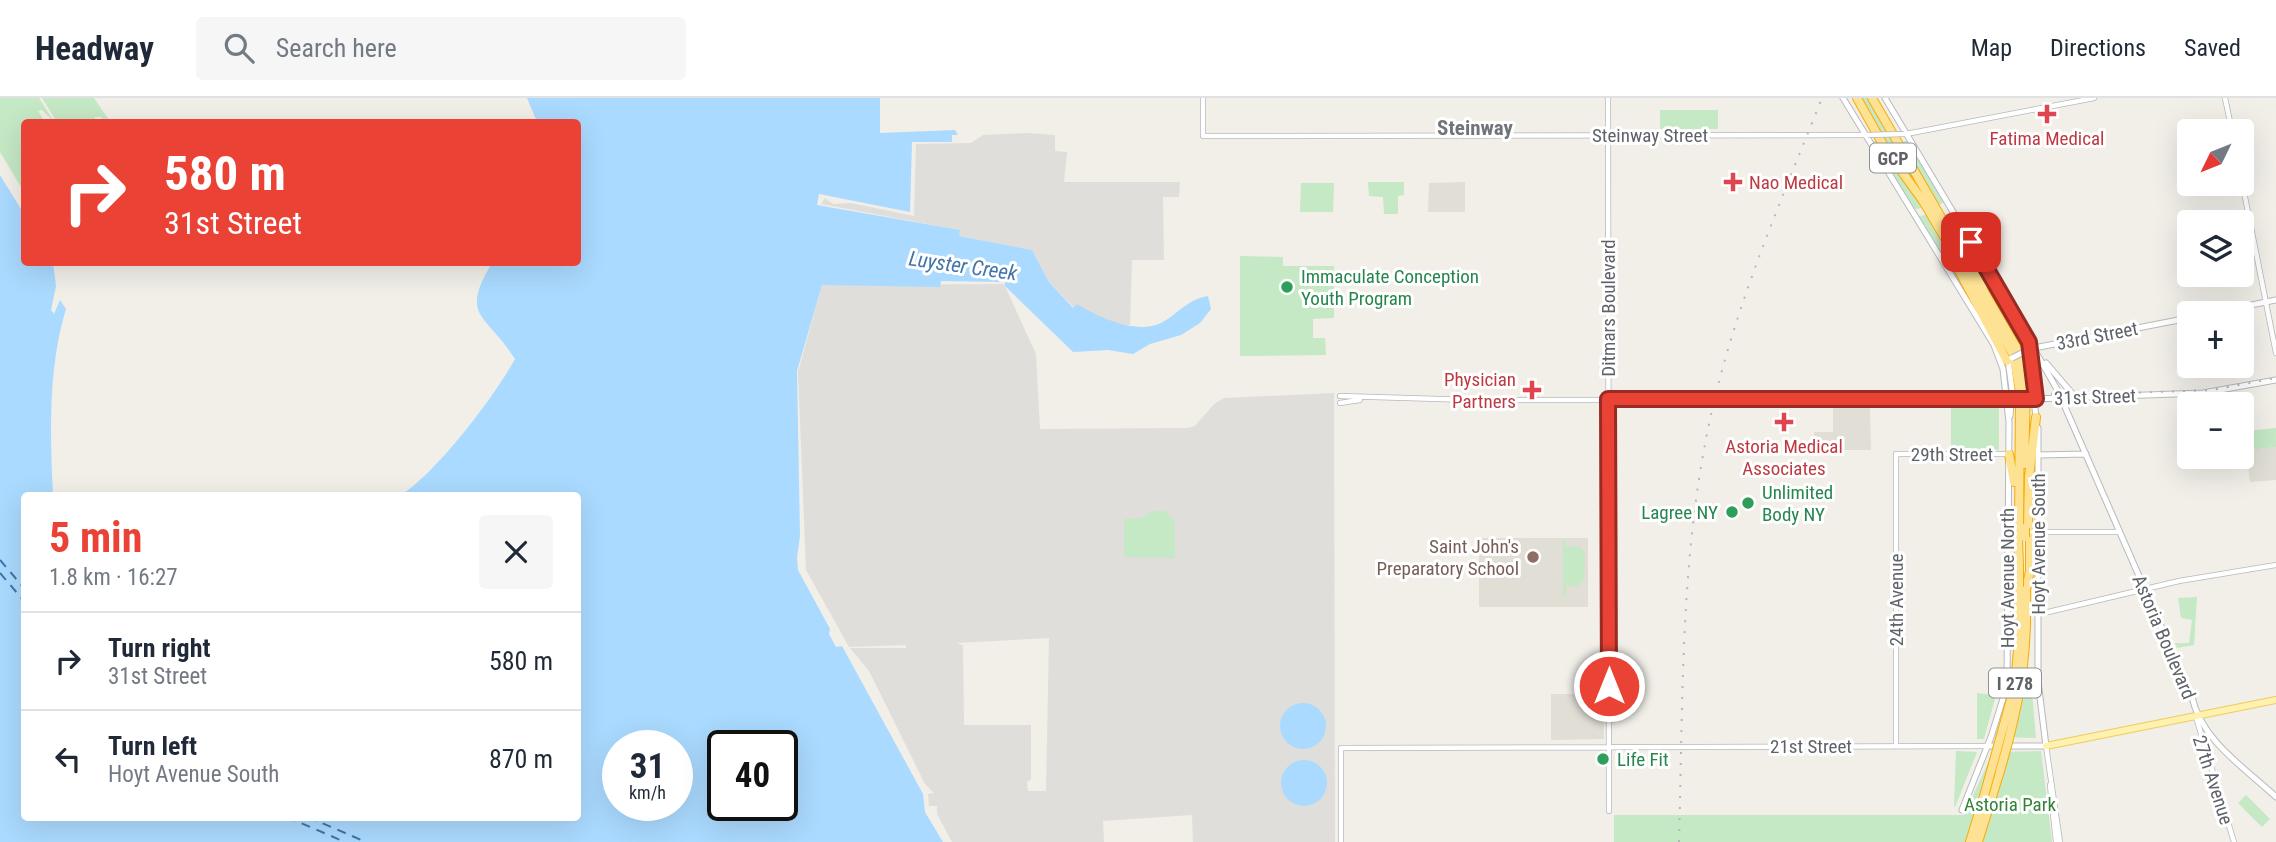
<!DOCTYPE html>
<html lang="en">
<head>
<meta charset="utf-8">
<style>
	:root { --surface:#fff; --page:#f6f6f7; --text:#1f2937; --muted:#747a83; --line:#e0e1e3; --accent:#ea4335 }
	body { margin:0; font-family:"Roboto Condensed",sans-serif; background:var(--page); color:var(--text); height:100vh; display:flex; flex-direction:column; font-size:26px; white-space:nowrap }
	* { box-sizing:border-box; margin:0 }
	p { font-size:23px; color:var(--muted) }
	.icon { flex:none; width:38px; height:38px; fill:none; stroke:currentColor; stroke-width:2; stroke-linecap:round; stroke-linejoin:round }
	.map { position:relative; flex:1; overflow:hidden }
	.panel { position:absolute; left:21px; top:394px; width:560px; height:329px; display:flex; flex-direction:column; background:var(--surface); border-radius:7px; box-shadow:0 7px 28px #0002 }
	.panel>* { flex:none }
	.top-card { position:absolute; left:21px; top:21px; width:560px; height:147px; border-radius:7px; box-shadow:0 7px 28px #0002; background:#ea4335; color:#fff; overflow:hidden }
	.needle { width:46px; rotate:227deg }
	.controls { position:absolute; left:2177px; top:21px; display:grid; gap:14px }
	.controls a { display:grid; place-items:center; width:77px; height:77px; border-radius:7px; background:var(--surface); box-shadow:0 7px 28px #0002; font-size:35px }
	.speed { position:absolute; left:602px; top:632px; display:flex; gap:14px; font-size:35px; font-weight:700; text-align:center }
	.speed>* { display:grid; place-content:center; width:91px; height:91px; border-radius:50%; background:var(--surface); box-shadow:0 7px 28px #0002; line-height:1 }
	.speed small { font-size:18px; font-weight:400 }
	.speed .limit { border:4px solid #111; border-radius:10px; background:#fff; color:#111 }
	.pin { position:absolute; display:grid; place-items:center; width:60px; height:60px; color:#fff; margin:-30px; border-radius:14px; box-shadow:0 4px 10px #0006 }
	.me { position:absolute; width:77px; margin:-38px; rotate:0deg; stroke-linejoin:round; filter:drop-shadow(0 0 5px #0008) }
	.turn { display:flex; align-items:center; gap:24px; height:147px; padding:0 28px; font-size:32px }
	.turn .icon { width:91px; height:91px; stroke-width:2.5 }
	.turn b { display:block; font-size:49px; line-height:60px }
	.round { display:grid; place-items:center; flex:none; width:74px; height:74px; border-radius:7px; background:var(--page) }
	.headline { display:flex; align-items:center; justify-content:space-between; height:119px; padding:0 28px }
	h1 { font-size:42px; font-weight:700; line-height:52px; color:var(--accent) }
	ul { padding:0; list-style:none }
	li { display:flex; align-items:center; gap:21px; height:98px; padding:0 28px; border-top:2px solid var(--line) }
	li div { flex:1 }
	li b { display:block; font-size:26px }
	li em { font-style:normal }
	header { display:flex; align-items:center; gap:42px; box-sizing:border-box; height:98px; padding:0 35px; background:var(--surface); border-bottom:2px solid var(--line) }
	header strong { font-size:33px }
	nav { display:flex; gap:38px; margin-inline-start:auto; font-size:24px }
	.search { width:490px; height:63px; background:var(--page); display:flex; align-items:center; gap:18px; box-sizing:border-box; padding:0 24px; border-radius:7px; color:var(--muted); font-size:26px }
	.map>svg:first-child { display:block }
	.industrial { fill:#e0deda; fill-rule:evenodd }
	.education { fill:#e1ded6 }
	.green { fill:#c5e8c5 }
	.water { fill:#aadaff; fill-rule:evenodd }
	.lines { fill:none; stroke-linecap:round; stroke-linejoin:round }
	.ferry { stroke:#4174aa; stroke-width:2; stroke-dasharray:9 7; stroke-linecap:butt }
	.tertiary-casing { stroke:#b5b8bc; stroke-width:6 }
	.secondary-casing { stroke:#b6babf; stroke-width:7 }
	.primary-casing { stroke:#f2c960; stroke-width:8 }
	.motorway-casing { stroke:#f9ab00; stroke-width:10 }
	.tertiary { stroke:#fff; stroke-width:4.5 }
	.secondary { stroke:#fff; stroke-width:5 }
	.primary { stroke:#fff2af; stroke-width:6 }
	.motorway { stroke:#fde293; stroke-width:8 }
	.rail { stroke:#b6b7b8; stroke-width:2; stroke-dasharray:2 9; stroke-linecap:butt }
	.tertiary-bridge-casing { stroke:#b5b8bc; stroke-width:6; stroke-linecap:butt }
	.secondary-bridge-casing { stroke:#b6babf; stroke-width:7; stroke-linecap:butt }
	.motorway-bridge-casing { stroke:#f9ab00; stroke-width:10; stroke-linecap:butt }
	.tertiary-bridge { stroke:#fff; stroke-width:4.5 }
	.secondary-bridge { stroke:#fff; stroke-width:5 }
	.motorway-bridge { stroke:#fde293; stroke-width:8 }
	.route-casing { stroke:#982c22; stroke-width:18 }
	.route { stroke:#ea4335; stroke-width:12 }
	.health-dot { fill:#e0444e; stroke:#fff; stroke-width:2.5 }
	.leisure-dot { fill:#2e9e5b; stroke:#fff; stroke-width:2.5 }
	.education-dot { fill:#8d6e63; stroke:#fff; stroke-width:2.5 }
	.labels { text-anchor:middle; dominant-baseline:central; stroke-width:6; stroke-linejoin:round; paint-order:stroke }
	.shield { fill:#fff; stroke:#8f9295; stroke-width:2 }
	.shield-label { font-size:18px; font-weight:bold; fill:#5f6368 }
	.street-label { font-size:19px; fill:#5f6368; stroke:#fff }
	.health-label { font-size:19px; fill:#be3a42; stroke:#fff }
	.leisure-label { font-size:19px; fill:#27864d; stroke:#fff; text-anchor:start }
	.education-label { font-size:19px; fill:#785e54; stroke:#fff; text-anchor:end }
	.park-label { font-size:19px; fill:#348238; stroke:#fff }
	.neighbourhood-label { font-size:21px; font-weight:bold; fill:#70757a; stroke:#fff }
	.water-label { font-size:21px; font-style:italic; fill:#4174aa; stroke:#fff }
</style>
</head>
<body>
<header>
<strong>Headway</strong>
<div class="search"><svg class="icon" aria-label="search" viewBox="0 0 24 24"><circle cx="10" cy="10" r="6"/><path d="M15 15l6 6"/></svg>Search here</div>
<nav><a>Map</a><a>Directions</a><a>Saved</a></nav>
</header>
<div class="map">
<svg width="2276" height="744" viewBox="0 0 2276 744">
	<rect width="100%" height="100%" fill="#f1efe8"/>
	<path class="industrial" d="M1028,35L1055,37V53L1067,54L1064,84H1180L1179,99H1163L1164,162H1132L1130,227H1119L1074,210L1049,184L1032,152L959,138V132L821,106L825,100L833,106L851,105L914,118L916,46L971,45L983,37Z
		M1004,186L1036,256L1040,331L1187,330L1195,328L1214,306L1224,300L1334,295L1335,744H1193L1192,717L1103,723L1104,744H952L937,716V708H929L928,696L934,695L925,686L869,573L850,550H906V547L849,549L806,472L798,274L822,187ZM1049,540L1046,693H1028L1027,684L1031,681V627H964L963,547L956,545Z"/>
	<path class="education" d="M1465,84V114H1428L1429,85Z
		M1833,308H1870L1871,352H1815L1814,334H1833Z
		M2276,349V382L2250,384L2246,352Z
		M1479,440H1588V509H1479Z
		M1551,596H1603L1604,641L1551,642Z"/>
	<path class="green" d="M0,0H39L54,24L42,12L38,13L45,24H24V94L0,54Z
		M42,0H94L109,22L104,24L101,19H95V24H57Z
		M1862,0H1870L1918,89L1884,42Z
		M1660,12H1718V31H1660Z
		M1872,43H1876L1922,110L1915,111Z
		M1903,43H1907L1944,105L1938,107Z
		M1368,84H1404V97L1398,98V116H1384L1383,99L1369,98Z
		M1301,85H1334L1333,114H1300Z
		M1926,117L1961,182H1958L1919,118Z
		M1240,158L1283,159V168H1334V220L1313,221V240H1325L1326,257L1240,258Z
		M1951,308L1999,309V352H1951Z
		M2276,330V349L2248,352L2247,333Z
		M1153,413H1165L1175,423V460L1124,459V421L1142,420Z
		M1563,443H1566V449L1580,448L1585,456L1584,482L1576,489L1566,486V498H1563Z
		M2197,499L2194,547L2177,550L2175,545H2189L2192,522L2181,520L2178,500Z
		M1977,595L1996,597L1984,641H1977Z
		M2032,595L2036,640L2000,639L2013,596Z
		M1956,653L1977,654L1955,709L1954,708Z
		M2041,653L2052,744H1614V717H1964L1993,654Z
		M2246,697L2270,721L2262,729L2238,705Z"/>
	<path class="water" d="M527,0H880V35L955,32L958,37H952V44H912L910,114L819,96L817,107L960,132L959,138L1032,152L1049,184L1073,210L1077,206C1098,219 1136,237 1161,225C1178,216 1188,201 1208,198L1211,211L1200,225L1181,237L1150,246L1133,256L1108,252L1073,254L1005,188V184L941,183L940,189L822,187L797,273L800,438L797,459L798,472L830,531L829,536L836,549L842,548L923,696L925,714L943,744H0V77L24,116V164L53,165L56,188L51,212L54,216L60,202L66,211C48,269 50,336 53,397H24V719H578V397H401C437,374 494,299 515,261C486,215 459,220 492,165L578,164V24H537ZM618,648H677V707H618ZM723,648H782V707H723Z
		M1280 628a23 23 0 1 1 46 0a23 23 0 1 1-46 0Z
		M1281 685a23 23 0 1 1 46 0a23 23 0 1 1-46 0Z"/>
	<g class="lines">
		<path class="ferry" d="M0,462L24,490
			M0,475L24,503
			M287,719L345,744
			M308,719L366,744"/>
		<g class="tertiary-casing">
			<path id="tertiary" d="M1203,0V38L1867,37
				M1608,0L1609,713
				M2225,0L2232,33
				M1906,36L2094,0
				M2242,84L2276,255
				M1340,298L1472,302H2006
				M1340,305L1360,302
				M2007,434H2119
				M2027,512L2044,515L2179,483L2276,467
				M2196,619L2234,744
				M1896,648V356H2008
				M2046,648L2060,744
				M2050,687L2056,744
				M1341,744V650L1988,648"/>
		</g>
		<g class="secondary-casing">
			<path id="secondary" d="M1843,0L1994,247L2003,271L2009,324L2007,588L1991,639L1962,712
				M1885,0L2011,211
				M2212,215L2276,202
				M2026,237L2058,293L2192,599C2201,642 2245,670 2276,699
				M2029,244L2036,321
				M2034,250L2189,220
				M2008,262L2012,291L2010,318
				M2046,265L2076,300
				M2034,301L2203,295L2276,282
				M2038,357L2086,356
				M1988,648H2046L2038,583V330"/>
		</g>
		<g class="primary-casing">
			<path id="primary" d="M2046,648L2276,602"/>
		</g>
		<g class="motorway-casing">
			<path id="motorway" d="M1857,0L1885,50L1923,103L2013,256L2020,294L2019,431
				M1872,0L2019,254L2026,292L2024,366
				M1968,157L2027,239
				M1955,165L2007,263
				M2009,356L2014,384
				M2028,430L2029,379L2036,319
				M2018,440L2019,468
				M2026,492L2030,473V439
				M1970,744L1984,698
				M1978,744L2000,673"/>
		</g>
		<use href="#tertiary" class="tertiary"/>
		<use href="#secondary" class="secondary"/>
		<use href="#primary" class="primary"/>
		<use href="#motorway" class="motorway"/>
		<path class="rail" d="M1644,299L2127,295L2212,292L2276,280
			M1679,744C1683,604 1680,463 1709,326C1733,212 1779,108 1822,0"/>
		<g class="tertiary-bridge-casing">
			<path id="tertiary-bridge" d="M1868,37L1904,36"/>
		</g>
		<g class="secondary-bridge-casing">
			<path id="secondary-bridge" d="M2012,260L2024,254
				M2017,302L2031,301"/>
		</g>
		<g class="motorway-bridge-casing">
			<path id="motorway-bridge" d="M2025,439V430
				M2018,440L2019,431
				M2000,673C2019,609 2028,559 2026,492
				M1984,698L2015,587L2019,540V468"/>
		</g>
		<use href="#tertiary-bridge" class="tertiary-bridge"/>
		<use href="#secondary-bridge" class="secondary-bridge"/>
		<use href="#motorway-bridge" class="motorway-bridge"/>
	</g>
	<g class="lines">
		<g class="route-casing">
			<path id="route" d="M1609,588L1608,301H2036L2029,244L1971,144"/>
		</g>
		<use href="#route" class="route"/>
	</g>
	<g class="health-dot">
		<path d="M2043.5 5.5h7v7h7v7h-7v7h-7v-7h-7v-7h7z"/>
		<path d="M1729.5 73.5h7v7h7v7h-7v7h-7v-7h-7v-7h7z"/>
		<path d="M1528.5 281.5h7v7h7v7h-7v7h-7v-7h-7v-7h7z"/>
		<path d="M1780.5 313.5h7v7h7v7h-7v7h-7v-7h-7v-7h7z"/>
	</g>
	<g class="leisure-dot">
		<circle cx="1287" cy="189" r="7"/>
		<circle cx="1748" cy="405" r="7"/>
		<circle cx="1732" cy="414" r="7"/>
		<circle cx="1603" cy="661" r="7"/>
	</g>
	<circle class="education-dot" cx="1533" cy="459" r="7"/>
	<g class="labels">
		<g class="shield">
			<rect x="1870" y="45.5" width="46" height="29" rx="5"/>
			<rect x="1989" y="570.5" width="52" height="29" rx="5"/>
		</g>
		<g class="shield-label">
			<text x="1893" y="60">GCP</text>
			<text x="2015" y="585">I 278</text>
		</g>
		<g class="street-label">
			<text x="1650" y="37">Steinway Street</text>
			<text transform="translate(1608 210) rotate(-90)">Ditmars Boulevard</text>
			<text transform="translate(2097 238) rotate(-11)">33rd Street</text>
			<text transform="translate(2095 299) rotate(-2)">31st Street</text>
			<text x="1952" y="356">29th Street</text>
			<text transform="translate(2038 446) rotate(-90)">Hoyt Avenue South</text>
			<text transform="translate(2007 480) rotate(-90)">Hoyt Avenue North</text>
			<text transform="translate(1896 502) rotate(-90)">24th Avenue</text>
			<text transform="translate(2164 539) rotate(67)">Astoria Boulevard</text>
			<text x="1811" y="648">21st Street</text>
			<text transform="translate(2213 682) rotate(72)">27th Avenue</text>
		</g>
		<g class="health-label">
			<text x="2047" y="40">Fatima Medical</text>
			<text x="1749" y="84" text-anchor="start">Nao Medical</text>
			<text x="1516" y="281" text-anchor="end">Physician<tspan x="1516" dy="22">Partners</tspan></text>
			<text x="1784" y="348">Astoria Medical<tspan x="1784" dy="22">Associates</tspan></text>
		</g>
		<g class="leisure-label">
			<text x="1301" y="178">Immaculate Conception<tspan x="1301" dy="22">Youth Program</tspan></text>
			<text x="1762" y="394">Unlimited<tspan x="1762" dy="22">Body NY</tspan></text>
			<text x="1718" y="414" text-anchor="end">Lagree NY</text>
			<text x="1617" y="661">Life Fit</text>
		</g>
		<g class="education-label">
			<text x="1519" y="448">Saint John's<tspan x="1519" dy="22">Preparatory School</tspan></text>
		</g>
		<g class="park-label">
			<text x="2010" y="706">Astoria Park</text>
		</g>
		<g class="neighbourhood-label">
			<text x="1475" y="30">Steinway</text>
		</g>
		<g class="water-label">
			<text transform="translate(963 168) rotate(8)">Luyster Creek</text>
		</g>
	</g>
</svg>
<div class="controls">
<a><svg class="needle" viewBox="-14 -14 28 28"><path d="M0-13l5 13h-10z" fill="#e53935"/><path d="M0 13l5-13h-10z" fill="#747a83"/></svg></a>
<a><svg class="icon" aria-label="layers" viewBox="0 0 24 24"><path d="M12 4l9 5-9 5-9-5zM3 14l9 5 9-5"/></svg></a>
<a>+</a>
<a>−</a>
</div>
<div class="speed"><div>31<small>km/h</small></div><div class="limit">40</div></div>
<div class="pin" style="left:1971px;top:144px;background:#d93025"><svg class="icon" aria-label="arrive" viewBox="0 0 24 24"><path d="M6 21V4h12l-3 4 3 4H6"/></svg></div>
<svg class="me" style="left:1609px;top:588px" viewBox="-20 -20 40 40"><circle r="17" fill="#ea4335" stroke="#fff" stroke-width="3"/><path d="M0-11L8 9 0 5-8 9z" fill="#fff"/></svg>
<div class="top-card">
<div class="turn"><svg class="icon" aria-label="right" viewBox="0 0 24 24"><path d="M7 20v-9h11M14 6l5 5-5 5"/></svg><div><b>580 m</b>31st Street</div></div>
</div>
<section class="panel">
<div class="headline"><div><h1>5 min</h1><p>1.8 km · 16:27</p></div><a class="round"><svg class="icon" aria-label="close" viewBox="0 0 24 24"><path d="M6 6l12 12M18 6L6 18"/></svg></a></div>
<ul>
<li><svg class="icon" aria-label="right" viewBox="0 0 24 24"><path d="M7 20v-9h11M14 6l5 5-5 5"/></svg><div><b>Turn right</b><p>31st Street</p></div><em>580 m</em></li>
<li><svg class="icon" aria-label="left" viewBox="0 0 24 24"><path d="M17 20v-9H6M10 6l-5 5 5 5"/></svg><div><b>Turn left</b><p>Hoyt Avenue South</p></div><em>870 m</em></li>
</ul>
</section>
</div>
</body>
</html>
